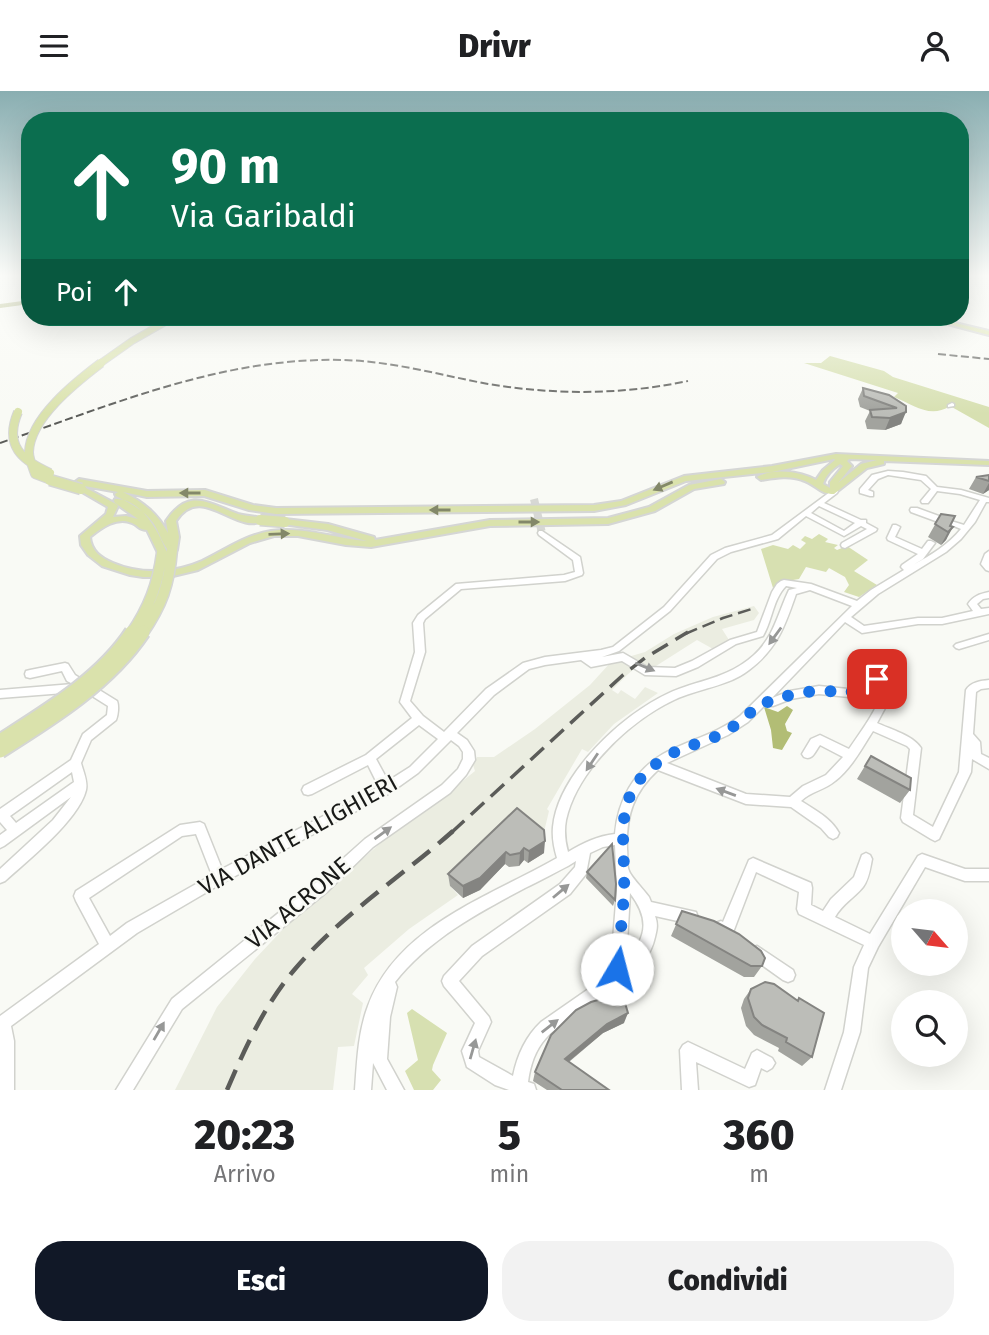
<!DOCTYPE html>
<html lang="it">
<head>
<meta charset="utf-8">
<style>
	:root { --surface:#fff; --page:#f2f2f2; --text:#202124; --muted:#757577; --accent:#111827 }
	body { margin:0; font-family:"Fira Sans",sans-serif; background:var(--page); color:var(--text); height:100vh; display:flex; flex-direction:column; font-size:26px; white-space:nowrap }
	* { box-sizing:border-box; margin:0 }
	p { font-size:23px; color:var(--muted) }
	.icon { flex:none; width:38px; height:38px; fill:none; stroke:currentColor; stroke-width:2; stroke-linecap:round; stroke-linejoin:round }
	.map { position:relative; height:999px; overflow:hidden }
	.sheet { display:flex; flex-direction:column; background:var(--surface); flex:1 }
	.sheet>* { flex:none }
	.hud { position:absolute; left:21px; top:21px; width:948px; height:214px; border-radius:28px; box-shadow:0 7px 28px #0002; background:#0b6e4f; color:#fff; overflow:hidden }
	.needle { width:46px; rotate:118deg }
	.controls { position:absolute; left:891px; top:808px; display:grid; gap:14px }
	.controls a { display:grid; place-items:center; width:77px; height:77px; border-radius:50%; background:var(--surface); box-shadow:0 7px 28px #0002; font-size:35px }
	.pin { position:absolute; display:grid; place-items:center; width:60px; height:60px; color:#fff; margin:-30px; border-radius:14px; box-shadow:0 4px 10px #0006 }
	.me { position:absolute; width:77px; margin:-38px; rotate:8deg; stroke-linejoin:round; filter:drop-shadow(0 0 5px #0008) }
	.turn { display:flex; align-items:center; gap:24px; height:147px; padding:0 35px; font-size:32px }
	.turn .icon { width:91px; height:91px; stroke-width:2.5 }
	.turn b { display:block; font-size:49px; line-height:60px }
	.then { display:flex; align-items:center; height:66px; padding:0 35px; background:#0003; gap:14px; font-size:26px }
	.eta { display:flex; justify-content:space-evenly; align-items:center; height:119px; text-align:center }
	.eta b { font-size:42px; font-weight:800; line-height:49px }
	.button { display:flex; gap:14px; margin-top:auto; padding:14px 35px }
	.button a { flex:1; height:80px; border-radius:28px; background:var(--accent); color:#fff; font-size:28px; font-weight:800; line-height:80px; text-align:center }
	.button a+a { background:var(--page); color:var(--text) }
	header { display:flex; justify-content:space-between; align-items:center; height:91px; padding:0 35px; background:var(--surface); font-size:32px; font-weight:800 }
	.map>svg:first-child { display:block }
	.built { fill:#ebede1 }
	.green { fill:#d7e0b1 }
	.forest { fill:#b2bd75 }
	.lines { fill:none; stroke-linecap:round; stroke-linejoin:round }
	.river { fill:#9ca65f; fill-rule:evenodd }
	.minor-tunnel { stroke:#d7d8d4; stroke-width:8; stroke-dasharray:8 4.5; stroke-linecap:butt }
	.minor-casing { stroke:#d1d2cd; stroke-width:3 }
	.major-casing { stroke:#d5d6d5; stroke-width:4 }
	.minor { fill:#fff; fill-rule:evenodd }
	.major { fill:#dae2ac; fill-rule:evenodd }
	.rail-far3 { stroke:#5b5c59; stroke-width:2; stroke-dasharray:8 3.5; stroke-linecap:butt }
	.rail-far2 { stroke:#5b5c59; stroke-width:2.5; stroke-dasharray:13 6; stroke-linecap:butt }
	.rail-far1 { stroke:#5b5c59; stroke-width:3.5; stroke-dasharray:18 9; stroke-linecap:butt }
	.rail { stroke:#5b5c59; stroke-width:4.5; stroke-dasharray:22 11; stroke-linecap:butt }
	.major-bridge-far3-casing { stroke:#d5d6d5; stroke-width:8; stroke-linecap:butt }
	.major-bridge-far2-casing { stroke:#d5d6d5; stroke-width:10; stroke-linecap:butt }
	.major-bridge-far1-casing { stroke:#d5d6d5; stroke-width:13; stroke-linecap:butt }
	.major-bridge-casing { stroke:#d5d6d5; stroke-width:17; stroke-linecap:butt }
	.major-bridge-far3 { stroke:#dae2ac; stroke-width:6 }
	.major-bridge-far2 { stroke:#dae2ac; stroke-width:8 }
	.major-bridge-far1 { stroke:#dae2ac; stroke-width:10 }
	.major-bridge { stroke:#dae2ac; stroke-width:13 }
	.wall { fill:#a2a39e }
	.shaded-wall { fill:#848481 }
	.building { fill:#bcbdb8; stroke:#848481; stroke-width:2 }
	.oneway { fill:#838869 }
	.oneway2 { fill:#979897 }
	.route { stroke:#1a73e8; stroke-width:12; stroke-dasharray:0 21.6 }
	.labels { text-anchor:middle; dominant-baseline:central; stroke-width:5; stroke-linejoin:round; paint-order:stroke }
	.near-street-label { font-size:24px; fill:#181917; stroke:#f9faf5 }
</style>
</head>
<body>
<header><svg class="icon" aria-label="menu" viewBox="0 0 24 24"><path d="M4 6h16M4 12h16M4 18h16"/></svg>Drivr<svg class="icon" aria-label="person" viewBox="0 0 24 24"><circle cx="12" cy="8" r="4"/><path d="M4 21q1-7 8-7t8 7"/></svg></header>
<div class="map">
<svg width="989" height="999" viewBox="0 0 989 999">
	<rect width="100%" height="100%" fill="#f9faf5"/>
	<path class="built" d="M754,515L759,522L754,529L722,538L729,549L713,558L697,549L656,575L635,577L627,584L612,599L618,603L621,599L635,608L645,596L658,602L614,633L588,661L582,658L547,718L549,720L544,741L450,795L458,804L409,838L364,877L368,884L352,903L363,912L354,955L338,956L333,999H175L217,916L255,868L286,835L383,750L422,723L475,680L473,674L477,666H494L535,638L590,594L611,571L645,561L674,543L713,526Z"/>
	<path class="green" d="M830,265L884,280L893,286L989,316V337L950,315C930,328 914,314 894,306L898,302L804,272H821Z
		M819,443L828,448L825,451L838,454L834,457L837,459L847,455L868,469L854,480L877,494L859,506L844,501L849,494L845,486L829,477L826,481L806,476L799,488L781,491L773,497L761,458L773,454L788,458L793,454L800,458L806,452L801,449L805,445L812,448Z
		M412,918L447,942L433,974L432,979L441,989L433,999H414L405,980L418,969L407,922Z"/>
	<path class="forest" d="M787,615L793,619L785,633L787,640L792,642L782,659L773,657L771,639L764,616L778,621Z"/>
	<g class="lines">
		<path class="river" d="M30,209V213L0,217V213Z"/>
		<path class="minor-tunnel" d="M534,408L542,442"/>
		<g class="minor-casing">
			<path id="minor" d="M952,312L954,313V315L948,316V314Z
				M888,380L903,381L926,385L937,396L961,399L989,407V411H986L975,431L961,448L946,461L878,503L851,526L864,535L918,527H942L973,520L968,513C973,505 980,503 989,501V507L983,508L977,513L981,518L989,517V523L942,533H918L862,542L845,531L772,607L790,600L819,595L848,598L877,584L894,592L895,595L892,604L877,632C892,639 912,644 921,657L913,724L933,736L959,681L966,599C971,591 980,590 989,589V597L981,598L976,601L973,643L980,651L981,663L989,667V678L972,668L971,681L939,748L935,750L931,748L903,731L901,727L910,658L907,655L873,640C862,657 851,678 835,690C825,699 811,700 801,710C815,719 831,727 839,742L837,746L833,748L829,746L821,737L791,716L746,713L658,679C633,702 626,725 627,758C628,764 626,774 629,780C631,786 645,800 649,806L651,811L696,821L698,826L696,831L691,833L655,825C658,833 657,838 655,846C646,887 599,907 567,930C560,935 552,940 546,947C535,959 530,975 528,991L534,993L536,999H509L495,994L467,976L462,960L475,932L444,895L442,890L444,885L472,855L560,793L575,776L576,770L568,775C554,782 540,790 525,797C478,822 429,848 395,891L397,896L390,926L387,968L404,999H387L373,972L371,999H355C357,971 358,941 368,915C397,835 489,806 557,767C554,757 552,747 553,736C558,683 622,624 667,603C699,588 726,589 754,564C774,546 778,522 789,499L797,497L786,495C773,508 772,530 763,545L736,553L698,576L676,585L645,584L622,570L591,576L581,569L545,574L529,578L494,604L457,642L467,649L474,660L475,669L466,684L450,702L373,756L328,800L182,918L133,999H116L172,908L318,790L365,748L442,694L458,678L463,668V661L459,655L451,649L418,682L390,702L224,791L137,842L11,935L14,950V999H0V925L99,853L76,810L74,805L76,800L180,734L200,731L204,733L222,778L379,696L368,674L312,703L308,704L304,703L302,699L304,695L366,664L412,627L400,611L415,561L413,532L418,524L456,493L564,484L575,481L573,469L539,444L538,442L539,440H542L580,466L583,482L582,484L565,490L461,498L425,528L423,532L425,561L410,610L423,625L444,641L486,598L523,572L545,566L601,559L613,556L664,516L711,464L725,457L772,444L834,398L838,400L837,402L824,412L861,429H866V432L877,438L876,440L845,457L842,456L841,454L842,452L867,438L861,435L844,445L806,425L778,448L731,461L717,468L670,520L619,560L602,566L623,562L647,576L675,577L692,570L730,549L757,541L772,501L777,493L781,490L784,489L811,493L857,510L871,499L904,479L901,476L902,474L918,463L888,449L887,447L893,434H896L900,436L895,446L922,458L928,450H931L935,452L923,468L913,474C931,464 948,454 961,438L947,432L951,430L964,434L980,409L960,403L937,400L928,412H922L921,410L931,398L921,389L888,384L878,388L868,399L873,401V405H870L860,402V398L872,384ZM819,415L855,432L844,440L811,422ZM810,499L852,515L740,625C717,643 689,649 663,663C634,680 618,709 615,743C597,745 583,752 568,761C565,750 564,740 566,729C577,679 630,630 674,609C699,597 727,596 749,579C777,558 785,535 796,503ZM877,593L884,597C877,619 862,639 849,658L820,644L811,648L802,663L804,666C813,670 815,660 820,654L843,666L826,684L803,695L790,706L746,703L667,672L728,644L748,631L764,615H773L791,608L819,603L849,606ZM419,634L438,648L410,676L388,690L376,668ZM196,743L212,784L127,832L110,845L89,807L182,745ZM615,754L617,799L612,861L613,881L541,931C526,945 517,965 513,985L479,966L478,960L491,931L489,926L459,890L482,865L570,803L586,783L590,762L603,756ZM630,802C650,828 647,846 626,870Z
				M911,417H917L947,428L948,430L944,432H941L911,421L910,419Z
				M989,460V480L986,479L981,473L985,463Z
				M989,543V549L959,558L956,557L954,555L956,553Z
				M65,572L68,573L75,584L117,610C119,615 118,624 116,629L91,649L81,672C83,680 88,690 86,699C79,729 27,770 5,790L0,792V778L53,729L71,706L4,755L0,757V744L7,739L0,731V718L71,669L83,643L107,624L108,615L81,598L77,601L0,607V599L73,593L67,590L62,580L30,587L26,586L25,583L26,580L30,579ZM72,681L74,691L16,732L10,725Z
				M866,762L870,764L872,768C870,778 869,788 863,796C854,807 842,813 835,826L870,843L918,765L922,763L965,778H989V790H965L925,776L878,856L868,877L860,941L841,999H825L844,941L854,876L864,854L799,823L797,818L799,801L756,781L732,844L727,846L716,842L714,837L716,832L721,830L723,831L749,769L753,767L811,792L812,797L811,814L823,820L831,808L854,786L862,764Z
				M757,855L793,879L795,884L793,889L788,891L783,889L752,867L750,862L752,857Z
				M688,951L745,978L752,962L757,959L772,967L775,972L772,977L767,980L761,977L755,994L749,996L696,971L698,999H682L680,959L683,954Z"/>
		</g>
		<g class="major-casing">
			<path id="major" d="M921,226H930L989,240V244Z
				M836,363L989,370V374L884,370V373L867,377L834,403C819,403 816,393 802,389C789,384 774,387 761,389L757,386C773,377 799,380 816,389L823,379L835,369L834,368L772,381L686,390L626,414L594,420L276,423L249,419L204,405L147,406L123,401C143,411 157,422 168,442L166,430C189,396 208,412 238,423C247,426 257,424 265,429C236,446 202,390 176,430L179,446L177,459L172,462C163,457 160,442 154,433C144,419 130,412 116,405L115,403L118,401L79,394L75,391L79,388L147,400L205,399L253,414L276,417L594,414L621,410L684,385L772,375ZM849,368L877,369L861,373L838,392L852,375L847,370ZM840,373L843,375L830,391V397L823,393C826,384 832,378 840,373Z
				M721,388L725,391L724,393L694,398L655,420L608,433L490,435L371,456L346,454L298,445H274L250,452L198,479L169,486H143L130,484L102,475L88,464L81,454L80,445L106,423L108,416L77,398L78,396H84L116,413L118,415L113,426L126,425L138,428L115,412L114,410L115,408C141,407 159,441 167,462L165,464H159L147,439C139,439 139,435 132,432C117,425 101,437 90,446C91,460 101,467 113,472C141,484 175,482 202,470C225,459 245,444 271,440C303,435 335,448 367,450L327,439L282,433L280,431L282,429L285,428L328,433L374,446L375,449L490,429L608,427L649,416L689,394Z"/>
		</g>
		<use href="#minor" class="minor"/>
		<use href="#major" class="major"/>
		<path class="rail-far3" d="M938,263L989,268
			M0,352C112,314 222,266 342,269C392,270 440,284 488,293C556,304 621,304 688,290"/>
		<path class="rail-far2" d="M685,543L723,527L755,517"/>
		<path class="rail-far1" d="M451,742L623,584L645,567L688,541"/>
		<path class="rail" d="M227,999C245,957 265,913 295,878C341,824 401,786 453,740"/>
		<g class="major-bridge-far3-casing">
			<path id="major-bridge-far3" d="M98,274L132,250L174,226"/>
		</g>
		<g class="major-bridge-far2-casing">
			<path id="major-bridge-far2" d="M18,321C4,354 21,369 50,382
				M56,391L35,383C33,377 29,368 29,361C30,327 76,291 101,272"/>
		</g>
		<g class="major-bridge-far1-casing">
			<path id="major-bridge-far1" d="M50,389L81,398
				M260,429L285,431
				M131,543C149,517 158,493 162,462
				M142,543C162,514 169,494 172,459"/>
		</g>
		<g class="major-bridge-casing">
			<path id="major-bridge" d="M0,650C47,620 101,588 132,541
				M0,660C51,628 109,592 143,541"/>
		</g>
		<use href="#major-bridge-far3" class="major-bridge-far3"/>
		<use href="#major-bridge-far2" class="major-bridge-far2"/>
		<use href="#major-bridge-far1" class="major-bridge-far1"/>
		<use href="#major-bridge" class="major-bridge"/>
	</g>
	<path class="wall" d="M863,297L906,315L901,333L885,339L867,338L865,330L870,320L860,316L858,308Z
		M989,384V399L983,403L969,398L976,386Z
		M941,423L950,435L946,449L941,454L928,446Z
		M871,665L910,699L900,712L857,688Z
		M517,717L544,762L528,772L524,769L519,775L509,776L505,773L480,799L463,807L450,795L448,783Z
		M587,781L615,809L613,815L586,787Z
		M682,820L762,875L754,886H744L671,845Z
		M751,898L797,909L799,907L812,966L802,975L778,960L779,957L754,944L746,935L741,917L744,908Z
		M591,911L624,932L603,942L569,971L609,999H547L533,990L535,981Z"/>
	<path class="shaded-wall" d="M906,321L901,333L885,339L890,327Z
		M989,392V399L983,403Z
		M953,436L946,449L941,454L948,441Z
		M545,750L544,762L528,772L529,760Z
		M524,757V769L519,775L520,762Z
		M506,761L505,773L480,799L463,807V795Z
		M628,922L624,932L603,942L562,976L565,968L607,933Z"/>
	<path class="building" d="M863,297L889,304L906,315V321L890,327L872,326L870,319L897,317L864,305Z
		M989,384V390L976,386Z
		M941,423L955,425L950,435L953,436L948,441L935,433Z
		M871,665L911,687L910,699L865,675Z
		M517,717L544,739L545,750L529,760L524,757L520,762L510,764L506,761L480,787L463,795L448,783Z
		M612,753L616,793L615,809L587,781Z
		M682,820L714,830L739,843L761,860L765,867L762,875H751L676,833Z
		M765,891L774,893L798,910L799,907L824,922L812,966L786,951L787,947L762,934L754,926L748,907L751,898Z
		M622,902L628,922L607,933L565,968L609,999H562L535,981L551,944L576,919L591,911Z"/>
	<defs><path id="oneway-solid" d="M-6-.8H1V-3.2L6.5 0L1 3.2V.8H-6Z" transform="scale(1.75)"/></defs>
	<g class="oneway">
		<use href="#oneway-solid" transform="translate(663 395) rotate(157)"/>
		<use href="#oneway-solid" transform="translate(190 402) rotate(-180)"/>
		<use href="#oneway-solid" transform="translate(440 419) rotate(180)"/>
		<use href="#oneway-solid" transform="translate(529 431)"/>
		<use href="#oneway-solid" transform="translate(279 443) rotate(-2)"/>
	</g>
	<g class="oneway2">
		<use href="#oneway-solid" transform="translate(775 545) rotate(126)"/>
		<use href="#oneway-solid" transform="translate(645 576) rotate(22)"/>
		<use href="#oneway-solid" transform="translate(592 671) rotate(124)"/>
		<use href="#oneway-solid" transform="translate(726 701) rotate(-160)"/>
		<use href="#oneway-solid" transform="translate(383 742) rotate(-36)"/>
		<use href="#oneway-solid" transform="translate(561 800) rotate(-40)"/>
		<use href="#oneway-solid" transform="translate(550 935) rotate(-38)"/>
		<use href="#oneway-solid" transform="translate(159 940) rotate(-60)"/>
		<use href="#oneway-solid" transform="translate(473 958) rotate(-74)"/>
	</g>
	<linearGradient id="sky" x2="0" y2="1"><stop stop-color="#89aeb1"/><stop offset="0.57" stop-color="#fcfdfa"/><stop offset="1" stop-color="#fcfdfa" stop-opacity="0"/></linearGradient>
	<rect width="989" height="323" fill="url(#sky)"/>
	<g class="lines">
		<path class="route" d="M617,878C619,852 623,826 624,799C626,744 609,702 666,666C680,657 695,654 710,648C731,640 746,626 762,611H773L790,604L819,599L849,602L877,588"/>
	</g>
	<g class="labels">
		<g class="near-street-label">
			<text transform="translate(298 744) rotate(-29)">VIA DANTE ALIGHIERI</text>
			<text transform="translate(298 812) rotate(-40)">VIA ACRONE</text>
		</g>
	</g>
</svg>
<div class="controls">
<a><svg class="needle" viewBox="-14 -14 28 28"><path d="M0-13l5 13h-10z" fill="#e53935"/><path d="M0 13l5-13h-10z" fill="#757577"/></svg></a>
<a><svg class="icon" aria-label="search" viewBox="0 0 24 24"><circle cx="10" cy="10" r="6"/><path d="M15 15l6 6"/></svg></a>
</div>
<div class="pin" style="left:877px;top:588px;background:#d93025"><svg class="icon" aria-label="arrive" viewBox="0 0 24 24"><path d="M6 21V4h12l-3 4 3 4H6"/></svg></div>
<svg class="me" style="left:617px;top:878px" viewBox="-20 -20 40 40"><circle r="19" fill="#fff"/><path d="M0-13L10 11 0 6-10 11z" fill="#1a73e8"/></svg>
<div class="hud">
<div class="turn"><svg class="icon" aria-label="ahead" viewBox="0 0 24 24"><path d="M12 20V5M6 11l6-6 6 6"/></svg><div><b>90 m</b>Via Garibaldi</div></div>
<div class="then">Poi<svg class="icon" aria-label="ahead" viewBox="0 0 24 24"><path d="M12 20V5M6 11l6-6 6 6"/></svg></div>
</div>
</div>
<section class="sheet">
<div class="eta">
<div><b>20:23</b><p>Arrivo</p></div>
<div><b>5</b><p>min</p></div>
<div><b>360</b><p>m</p></div>
</div>
<div class="button"><a>Esci</a><a>Condividi</a></div>
</section>
</body>
</html>
